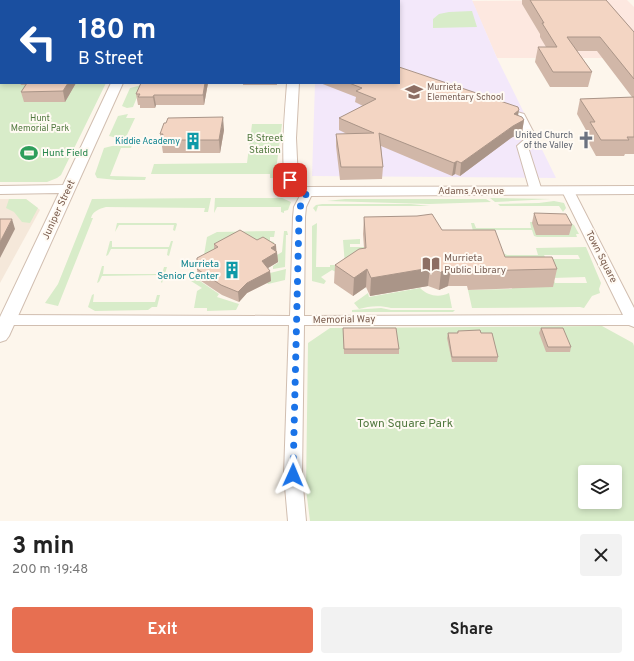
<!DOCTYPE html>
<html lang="en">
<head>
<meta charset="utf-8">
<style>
	:root { --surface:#fff; --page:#f2f2f2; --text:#222; --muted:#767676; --accent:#e76f51 }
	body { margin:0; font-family:Overpass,sans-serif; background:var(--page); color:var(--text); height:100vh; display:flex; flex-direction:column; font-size:15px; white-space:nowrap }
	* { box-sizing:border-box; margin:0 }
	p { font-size:13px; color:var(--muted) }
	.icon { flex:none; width:22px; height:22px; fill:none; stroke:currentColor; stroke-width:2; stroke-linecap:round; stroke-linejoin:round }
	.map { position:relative; height:521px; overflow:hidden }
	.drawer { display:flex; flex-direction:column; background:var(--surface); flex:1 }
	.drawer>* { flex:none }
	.banner { position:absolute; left:0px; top:0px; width:400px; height:84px; box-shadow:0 2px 6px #0003; background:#1a4fa0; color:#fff; overflow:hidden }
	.fabs { position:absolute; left:578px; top:465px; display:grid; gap:8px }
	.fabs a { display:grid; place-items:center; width:44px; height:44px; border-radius:4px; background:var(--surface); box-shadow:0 2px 6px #0003; font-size:20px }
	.pin { position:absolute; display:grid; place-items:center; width:34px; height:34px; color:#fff; margin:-17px; border-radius:8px; box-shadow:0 2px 6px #0006 }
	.me { position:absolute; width:44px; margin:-22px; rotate:1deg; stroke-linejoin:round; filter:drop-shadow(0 0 3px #0008) }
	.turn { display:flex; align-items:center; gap:14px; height:84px; padding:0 12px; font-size:18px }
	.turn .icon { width:52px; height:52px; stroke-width:2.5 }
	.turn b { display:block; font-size:28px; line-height:34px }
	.round { display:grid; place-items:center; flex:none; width:42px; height:42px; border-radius:4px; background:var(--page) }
	.summary { display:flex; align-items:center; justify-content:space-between; height:68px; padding:0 12px }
	h1 { font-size:24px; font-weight:700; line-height:30px }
	.action { display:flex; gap:8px; margin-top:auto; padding:8px 12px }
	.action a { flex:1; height:46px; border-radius:4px; background:var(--accent); color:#fff; font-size:16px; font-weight:700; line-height:46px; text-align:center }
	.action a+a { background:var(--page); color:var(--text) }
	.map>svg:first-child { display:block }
	.residential { fill:#f5e8da }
	.commercial { fill:#fde8e0 }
	.education { fill:#f3e8fa }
	.green { fill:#d8ecc9; fill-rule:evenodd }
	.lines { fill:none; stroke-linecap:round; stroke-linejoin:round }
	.minor-casing { stroke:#d1beb0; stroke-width:2 }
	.tertiary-casing { stroke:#d1beb0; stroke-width:2 }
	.minor { fill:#fff; fill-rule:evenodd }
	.tertiary { fill:#fff; fill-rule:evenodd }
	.wall { fill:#d1b7a8 }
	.shaded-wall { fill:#aa9588 }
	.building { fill:#f3d5c3; stroke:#aa9588 }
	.route { stroke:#1a73e8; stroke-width:7; stroke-dasharray:0 12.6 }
	.labels { text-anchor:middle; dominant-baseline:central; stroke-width:4; stroke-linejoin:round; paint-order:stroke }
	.far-education-label { font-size:9px; fill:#785e54; stroke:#fffaf3; text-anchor:start }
	.far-park-label { font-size:9px; fill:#537a41; stroke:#fffaf3 }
	.far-worship-label { font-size:9px; fill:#5b616d; stroke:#fffaf3; text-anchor:end }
	.far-culture-label { font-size:9px; fill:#0d838f; stroke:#fffaf3; text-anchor:end }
	.park-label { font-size:10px; fill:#537a41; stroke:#fffaf3 }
	.leisure-label { font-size:10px; fill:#27864d; stroke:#fffaf3; text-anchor:start }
	.street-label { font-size:10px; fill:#7a5c4d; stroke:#fffaf3 }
	.education-label { font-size:10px; fill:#785e54; stroke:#fffaf3; text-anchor:start }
	.culture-label { font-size:10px; fill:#0d838f; stroke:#fffaf3; text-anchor:end }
	.near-park-label { font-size:12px; fill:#537a41; stroke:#fffaf3 }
</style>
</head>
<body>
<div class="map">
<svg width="634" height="521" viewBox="0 0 634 521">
	<rect width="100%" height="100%" fill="#fdf6ec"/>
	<path class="residential" d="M0,199H26L40,210L0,283Z"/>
	<path class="commercial" d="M627,0L634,7V58H497L472,1Z"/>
	<path class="education" d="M316,0H472L497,58L556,178L312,176L315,83H399V1Z"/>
	<path class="green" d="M472,11L477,27L433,28V19L439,14L449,12Z
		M0,45L1,83H106L61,175L57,178L47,182H0Z
		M142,85L133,107L127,108L122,106L130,88Z
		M128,114L126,118H135L126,137H135L117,138L109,136L118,116Z
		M252,124H282L275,178H270V174H151L154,164L247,163Z
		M132,145L131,148H121L110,176L146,177L145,180H117L97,178L95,174L104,148L112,146Z
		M211,198L208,212H204L205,208L106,207C99,209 93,211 91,218H93L58,306L45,303L58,284L92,199Z
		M215,198H282L291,202L288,210L284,211V213L281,212V207H217L214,213Z
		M490,198L551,199L495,202Z
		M9,199H26L38,208L30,223L22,222L14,212L6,208Z
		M345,199H486L491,202L429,204L327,201Z
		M554,201L564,203L566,208L563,212L559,206H500L498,204L539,203Z
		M322,204H411L430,206H318L316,212L313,208L316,205Z
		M530,222H567L574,225L579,234H576L577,237H537L534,236L532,230H476L477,235H474L471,223H474L476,228H531Z
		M117,223H176L177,224L175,231L173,230L174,225H119L115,232Z
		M317,223L316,267H330V265H342L336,272L332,270L321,277L326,281L324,284L312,281V226Z
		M275,231L274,237H270V241L274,242V244L256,246L257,240L241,239L204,255L207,237L217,232Z
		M284,231H287L288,235H286L285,267L273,269V266L279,262L272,258L282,252Z
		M360,239V244H350V247H364L365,265H345L343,240Z
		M110,241H112V247H169L171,241H173L169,256L167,255L168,249H111L108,255L106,256Z
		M586,247L601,283L599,289L600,293L592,296L584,308L580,307L472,308L468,290L512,289L510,275L503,253L507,255H538L536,248ZM544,255H578L580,259H546ZM585,277L587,283H555L553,278Z
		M102,266H104L103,274H162L164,267H167L162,283L161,282L162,275L102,276L99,282L97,283Z
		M286,269L285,280L268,284L267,283L270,281L266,274Z
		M196,276H199L197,279L219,294L217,297L239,304L236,310L207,311V308H194L197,291L202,288L191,281Z
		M420,288C428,296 439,298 449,293L452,308H391C380,305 369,306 359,309L354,303L368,293L369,297Z
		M94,294L93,302H155L157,295H160L157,307H152L148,310L95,311L88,307L92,295Z
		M381,308L391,310H455L453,312H352V310Z
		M602,326L633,343L634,346V521H310L306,489L308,343L330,328ZM585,472H615V502H585Z"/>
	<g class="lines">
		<g class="minor-casing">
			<path id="minor" d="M12,0H20L11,1Z
				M0,38H1V42H0Z
				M510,110L524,114L537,139L528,147L542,191L540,193H532L530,191L517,146L526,138L517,118L507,115L505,113Z
				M568,188L572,189L574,191L634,308V327L629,325H304L302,475L306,521H288L284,475L289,325H7L2,323L0,320L2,317L7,315L290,316L293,217L294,207L303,190H311L313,192L306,207L305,217L304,316L623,315L562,191L564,189Z"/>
		</g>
		<g class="tertiary-casing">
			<path id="tertiary" d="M294,0H302V1H294Z
				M111,83H123L9,336L6,340L0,342V317L59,193L0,194V186L63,185Z
				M287,83H299L296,138L298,180L299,184L305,187L634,186V194L312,196C305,196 294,195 289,189C278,177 286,102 287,83Z"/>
		</g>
		<use href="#minor" class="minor"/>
		<use href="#tertiary" class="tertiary"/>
	</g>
	<path class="wall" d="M522,0H606L634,32V154H625L624,156H596L586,138L587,132L577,114L580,99L632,97L597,51H577L592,72L588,87H550L535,62L538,47H546L540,37V34L522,4Z
		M399,67L518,115L524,120L522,132L511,138L460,176L455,174L452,176L381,146L383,167L382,179L340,180L336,146V134H347L339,130V118L363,106L355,102L356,97L320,83H399Z
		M20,83H76L65,102H24L21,92L26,85H21Z
		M141,83H208L204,105H156L155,108H140V105H138L136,94Z
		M243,83H277V85H243Z
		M224,130L220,153H163L160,134Z
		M534,213L572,225L569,235H536L532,223Z
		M364,217L442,230L505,257L557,269L553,287L468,290L467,286H448L439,290L428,286L370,296L366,287L353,296L334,283L335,265L364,248L363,234Z
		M257,240L276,245L278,262L268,268L270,271L271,281L247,293L239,302L222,295L198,279L197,269L214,249V244Z
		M343,328L399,349V354H344Z
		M541,328L571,347L570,352H546L539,333Z
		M458,331L481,333L498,357L497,362H452L447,338L448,333H457Z"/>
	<path class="shaded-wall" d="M199,0H205L204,1H198Z
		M68,83H76L65,102L63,91Z
		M205,83H208L204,105L203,95Z
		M154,95L156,105L155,108L153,97Z
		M519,110L517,122L514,114Z
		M223,117L224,130L220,153L219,140Z
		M524,120L522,132L511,138L460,176L461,163L513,126Z
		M457,161L455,174L452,176L454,163Z
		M12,219L15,229L0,258V242Z
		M276,245V253L277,252L278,262L263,271L262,261L271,248Z
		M430,268L428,286L370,296L371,278Z
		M451,268L448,286L439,290L441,272Z
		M367,269L366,287L353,296L354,278Z
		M270,271L271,281L247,293L239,302L238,292L247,283Z"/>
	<path class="building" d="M34,0H124L123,1H33Z
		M173,0H199L198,1H177V0Z
		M258,0H273V1H258Z
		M530,0H606L634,32V79L600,37H567L592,72H553L538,47H557L542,23H544Z
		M399,67L518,107L519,110L514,114L522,117L524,120L513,126L461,163L457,161L454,163L379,133L383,167H341L336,134L374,133L339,118L376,99L356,91L362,88L349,83H399Z
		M27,83H68L63,91L21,92Z
		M141,83H205L203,95H154L153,97H138L140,94H136Z
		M634,97V137H627L629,140H601L590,122H595L580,99Z
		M223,117L219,140H161L163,134H160L164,123H166L168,118Z
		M534,213L566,214L572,225H538Z
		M432,214L442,230H495L505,257H552L557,269L471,271L470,268H451L441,272L430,268L371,278L367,269L354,278L335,265L359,249L366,248L364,217L417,216Z
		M0,219H12L0,242Z
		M240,230L257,240L263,237L276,245L271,248L277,252L262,261L270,271L247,283L238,292L221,285L197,269V258L218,247L214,244Z
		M343,328H396L399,349H344Z
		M541,328H563L571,347H548Z
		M480,330L481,333H492L498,357H452L448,333H458V331Z"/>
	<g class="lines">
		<path class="route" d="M290,180L291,183L296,189L307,192L300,207L299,217L293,475"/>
	</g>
	<defs>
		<g id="school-bare" transform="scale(1.38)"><path d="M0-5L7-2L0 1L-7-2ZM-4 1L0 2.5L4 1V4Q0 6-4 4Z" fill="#8d6e63" stroke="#fffaf3" stroke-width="2.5" paint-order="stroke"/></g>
		<g id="church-bare" transform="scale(1.38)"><path d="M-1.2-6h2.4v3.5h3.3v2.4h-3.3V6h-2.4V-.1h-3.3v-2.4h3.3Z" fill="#6b7280" stroke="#fffaf3" stroke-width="2.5" paint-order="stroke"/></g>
		<g id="building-bare" transform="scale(1.38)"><path d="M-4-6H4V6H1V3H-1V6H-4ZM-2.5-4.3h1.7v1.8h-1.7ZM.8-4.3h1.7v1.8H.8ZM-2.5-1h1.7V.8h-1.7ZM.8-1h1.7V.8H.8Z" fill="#0f9aa8" stroke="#fffaf3" stroke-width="2.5" paint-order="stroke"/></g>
		<g id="stadium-bare" transform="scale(1.38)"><path d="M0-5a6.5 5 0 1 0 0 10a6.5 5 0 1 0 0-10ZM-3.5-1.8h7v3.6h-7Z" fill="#2e9e5b" stroke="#fffaf3" stroke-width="2.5" paint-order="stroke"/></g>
		<g id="library-bare" transform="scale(1.38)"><path d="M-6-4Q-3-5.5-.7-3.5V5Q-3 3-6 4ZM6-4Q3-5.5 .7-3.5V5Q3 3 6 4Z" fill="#8d6e63" stroke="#fffaf3" stroke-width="2.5" paint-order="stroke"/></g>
	</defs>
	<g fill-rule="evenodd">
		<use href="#school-bare" x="414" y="92"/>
		<use href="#church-bare" x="586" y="140"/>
		<use href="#building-bare" x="193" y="141"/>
		<use href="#stadium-bare" x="29" y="153"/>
		<use href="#library-bare" x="431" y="264"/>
		<use href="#building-bare" x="232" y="270"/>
	</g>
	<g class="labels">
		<g class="far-education-label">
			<text x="427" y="87">Murrieta<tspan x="427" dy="10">Elementary School</tspan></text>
		</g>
		<g class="far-park-label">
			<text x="40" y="118">Hunt<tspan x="40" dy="10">Memorial Park</tspan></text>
		</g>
		<g class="far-worship-label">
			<text x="573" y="135">United Church<tspan x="573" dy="10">of the Valley</tspan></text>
		</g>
		<g class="far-culture-label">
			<text x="180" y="141">Kiddie Academy</text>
		</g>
		<g class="park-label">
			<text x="265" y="138">B Street<tspan x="265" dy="12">Station</tspan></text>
		</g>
		<g class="leisure-label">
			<text x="42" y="153">Hunt Field</text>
		</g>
		<g class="street-label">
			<text x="471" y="191">Adams Avenue</text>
			<text transform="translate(59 210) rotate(-65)">Juniper Street</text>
			<text transform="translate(601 257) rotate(63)">Town Square</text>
			<text transform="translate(344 320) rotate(-1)">Memorial Way</text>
		</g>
		<g class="education-label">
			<text x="444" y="258">Murrieta<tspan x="444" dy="12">Public Library</tspan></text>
		</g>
		<g class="culture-label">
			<text x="219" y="264">Murrieta<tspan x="219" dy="12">Senior Center</tspan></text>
		</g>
		<g class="near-park-label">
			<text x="405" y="424">Town Square Park</text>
		</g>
	</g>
</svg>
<div class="fabs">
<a><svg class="icon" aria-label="layers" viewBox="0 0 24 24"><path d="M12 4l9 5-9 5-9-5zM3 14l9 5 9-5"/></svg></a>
</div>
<div class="pin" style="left:290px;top:180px;background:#d93025"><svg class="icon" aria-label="arrive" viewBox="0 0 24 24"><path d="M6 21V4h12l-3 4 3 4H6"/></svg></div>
<svg class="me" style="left:293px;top:475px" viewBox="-20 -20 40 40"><path d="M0-17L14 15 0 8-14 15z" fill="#1a73e8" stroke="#fff" stroke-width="4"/></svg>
<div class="banner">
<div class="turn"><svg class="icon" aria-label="left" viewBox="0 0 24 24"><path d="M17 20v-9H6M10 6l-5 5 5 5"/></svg><div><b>180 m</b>B Street</div></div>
</div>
</div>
<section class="drawer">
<div class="summary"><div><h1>3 min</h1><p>200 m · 19:48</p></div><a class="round"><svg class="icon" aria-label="close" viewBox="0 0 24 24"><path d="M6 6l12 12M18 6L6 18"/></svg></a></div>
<div class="action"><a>Exit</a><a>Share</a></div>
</section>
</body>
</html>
